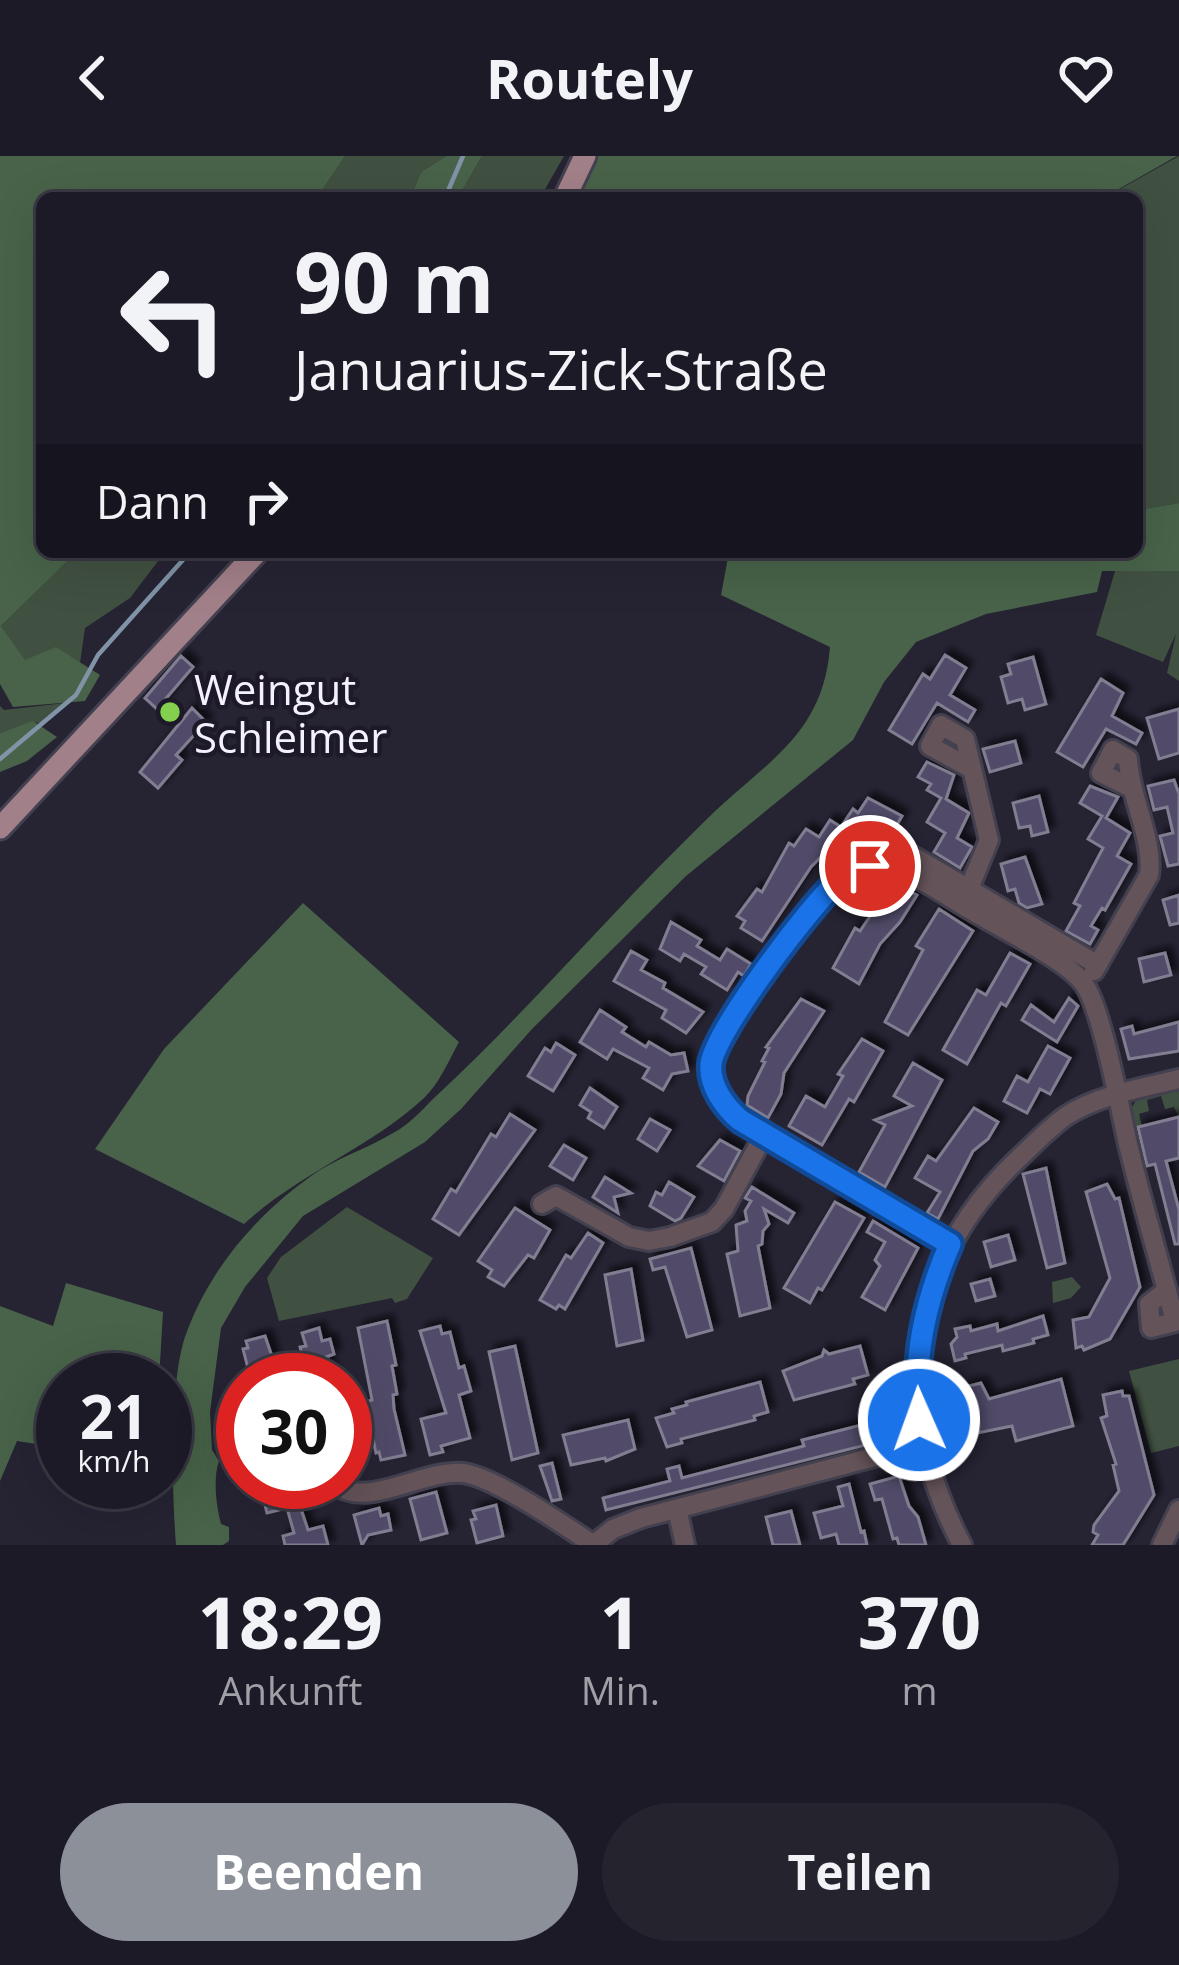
<!DOCTYPE html>
<html lang="de">
<head>
<meta charset="utf-8">
<style>
	:root { --surface:#1c1a26; --page:#25232e; --text:#f1f3f6; --muted:#a0a1a7; --line:#3a3843; --accent:#8c9099 }
	body { margin:0; font-family:"Open Sans",sans-serif; background:var(--page); color:var(--text); height:100vh; display:flex; flex-direction:column; font-size:45px; white-space:nowrap }
	* { box-sizing:border-box; margin:0 }
	p { font-size:39px; color:var(--muted) }
	.icon { flex:none; width:66px; height:66px; fill:none; stroke:currentColor; stroke-width:2; stroke-linecap:round; stroke-linejoin:round }
	.map { position:relative; height:1389px; overflow:hidden }
	.side { display:flex; flex-direction:column; background:var(--surface); flex:1 }
	.side>* { flex:none }
	.banner { position:absolute; left:36px; top:36px; width:1107px; height:366px; border-radius:18px; box-shadow:0 12px 48px #0002,0 0 0 3px var(--line); background:#1c1a26; color:var(--text); overflow:hidden }
	.speed { position:absolute; left:36px; top:1197px; display:flex; gap:24px; font-size:60px; font-weight:700; text-align:center }
	.speed>* { display:grid; place-content:center; width:156px; height:156px; border-radius:50%; background:var(--surface); box-shadow:0 12px 48px #0002,0 0 0 3px var(--line); line-height:1 }
	.speed small { font-size:30px; font-weight:400 }
	.speed .limit { border:18px solid #d22; background:#fff; color:#111 }
	.pin { position:absolute; display:grid; place-items:center; width:102px; height:102px; color:#fff; margin:-51px; border:6px solid #fff; border-radius:50%; box-shadow:0 3px 12px #0007 }
	.me { position:absolute; width:132px; margin:-66px; rotate:358deg; stroke-linejoin:round; filter:drop-shadow(0 0 9px #0008) }
	.turn { display:flex; align-items:center; gap:42px; height:252px; padding:0 60px; font-size:54px }
	.turn .icon { width:156px; height:156px; stroke-width:2.5 }
	.turn b { display:block; font-size:84px; line-height:102px }
	.then { display:flex; align-items:center; height:114px; padding:0 60px; background:#0003; gap:24px; font-size:45px }
	.eta { display:flex; justify-content:space-evenly; align-items:center; height:204px; text-align:center }
	.eta b { font-size:72px; font-weight:700; line-height:84px }
	.primary-button { display:flex; gap:24px; margin-top:auto; padding:24px 60px }
	.primary-button a { flex:1; height:138px; border-radius:72px; background:var(--accent); color:#fff; font-size:48px; font-weight:700; line-height:138px; text-align:center }
	.primary-button a+a { background:var(--page); color:var(--text) }
	header { display:flex; justify-content:space-between; align-items:center; height:156px; padding:0 60px; background:var(--surface); font-size:54px; font-weight:700 }
	.map>svg:first-child { display:block }
	.green { fill:#415141 }
	.forest { fill:#486349 }
	.lines { fill:none; stroke-linecap:round; stroke-linejoin:round }
	.stream { stroke:#8093a7; stroke-width:4.5 }
	.building { fill:#514b69; stroke:#827e92; stroke-width:3; filter:url(#shadow) }
	.minor-casing { stroke:#43404f; stroke-width:24 }
	.major-casing { stroke:#43404f; stroke-width:27 }
	.minor { stroke:#645358; stroke-width:18 }
	.major { stroke:#a28089; stroke-width:21 }
	.route-casing { stroke:#114b97; stroke-width:30 }
	.route { stroke:#1a73e8; stroke-width:21 }
	.poi-dot { fill:#83d04e; stroke:#1d1929; stroke-width:4.5 }
	.labels { text-anchor:middle; dominant-baseline:central; stroke-width:9; stroke-linejoin:round; paint-order:stroke }
	.poi-label { font-size:42px; fill:#f2f1fc; stroke:#1d1929; text-anchor:start }
</style>
</head>
<body>
<header><svg class="icon" aria-label="back" viewBox="0 0 24 24"><path d="M15 5l-7 7 7 7"/></svg>Routely<svg class="icon" aria-label="heart" viewBox="0 0 24 24"><path d="M12 20l-8-8c-3-5 5-10 8-4 3-6 11-1 8 4z"/></svg></header>
<div class="map">
<svg width="1179" height="1389" viewBox="0 0 1179 1389">
	<defs>
		<filter id="shadow"><feDropShadow dx="6" dy="-6" stdDeviation="3" flood-color="#0009"/></filter>
	</defs>
	<rect width="100%" height="100%" fill="#262333"/>
	<path class="green" d="M345,0H446L421,16L410,42H317Z
		M482,0H564L540,42H458Z
		M1179,0V347L1137,354V42H1104Z
		M77,396H165L130,442L85,472L80,507L56,492L25,505L1,470Z
		M1115,415H1179V525L1167,517L1176,478L1163,506L1096,479Z
		M65,547L43,568L33,566L0,577V550L4,554Z
		M1179,932V961L1174,951L1165,953L1161,940L1147,944L1149,955L1139,958L1142,970L1134,972L1130,954L1137,943Z
		M347,1051L433,1102L407,1143L395,1147L392,1142L279,1165L267,1122L281,1101Z
		M1072,1121L1081,1131L1071,1142L1053,1147L1052,1126Z
		M1179,1203V1290L1151,1297L1129,1215Z"/>
	<path class="forest" d="M0,0H345L317,42H42V396H77L1,470L25,504L56,491L100,519L85,545L13,551L0,528Z
		M446,0H482L458,42H410L421,16Z
		M594,0H1177L1103,42H574Z
		M1179,347V415H1102L1097,436L986,458L916,486L884,526L853,584L686,720L532,873L461,953L425,986L303,1060L245,1131L221,1172L210,1256L212,1294L219,1305C213,1322 216,1349 221,1368L229,1371V1385L223,1389H176C172,1338 169,1228 185,1181C209,1112 260,1054 320,1014C343,1000 370,991 393,977C409,969 422,954 434,942C530,853 614,753 708,662C765,606 823,580 830,491L721,439L729,396H935L937,401L951,396H1137V354Z
		M33,565L57,581L27,605L0,616V577Z
		M303,747L459,886C449,904 439,928 424,942C370,992 298,1018 244,1068L95,993L164,893Z
		M66,1127L163,1156L159,1224H63V1232L58,1233L55,1291L17,1285L0,1325V1150L53,1170Z"/>
	<g class="lines">
		<path class="stream" d="M445,42L463,0
			M0,603L76,539L98,499L190,396"/>
	</g>
	<path class="building" d="M945,499L966,512L950,539L975,554L968,566L937,547L912,588L889,574L923,518L930,523Z
		M181,500L193,511L157,553L145,542Z
		M1033,501L1046,548L1025,554L1022,543L1008,547L1001,521L1011,518L1008,508Z
		M1101,523L1123,537L1112,560L1142,577L1136,588L1106,573L1083,611L1057,596Z
		M192,552L206,566L176,599L182,604L158,632L140,616Z
		M1179,553V597L1159,603L1147,562Z
		M1015,585L1021,607L990,616L983,593Z
		M927,606L954,619L946,643L969,657L957,682L972,691L960,712L934,696L945,677L927,666L941,642L927,634L931,628L918,621Z
		M1174,624L1179,638V708L1168,710L1160,680L1173,677L1167,651L1154,654L1148,630Z
		M1090,630L1118,641L1106,662L1130,677L1117,700L1131,708L1105,754L1102,752L1091,770L1098,774L1090,788L1066,775L1080,750L1074,747L1103,692L1088,683L1102,660L1080,647Z
		M1039,640L1048,676L1032,680L1030,670L1019,672L1013,647Z
		M868,642L902,660L895,672L886,666L875,682L870,679L864,687L857,682L853,688L841,681L811,711L762,785L741,772L745,765L737,760L757,733L762,736L789,687L794,690L806,673L819,681L830,664L841,671L853,653L858,657Z
		M1025,701L1042,748L1027,752L1019,747L1015,733L1008,735L1001,708Z
		M893,727L917,739L900,766L880,788L859,828L833,812L855,772L860,775Z
		M1179,739V767L1170,769L1163,744Z
		M939,753L973,775L908,879L885,866L923,794L916,790Z
		M671,766L701,784L697,790L720,804L727,793L751,808L744,820L738,816L727,834L701,818L706,811L684,798L680,805L660,793Z
		M631,795L647,804L641,814L665,827L663,832L703,856L686,877L662,862L666,854L614,825Z
		M1010,797L1030,808L1006,850L1001,847L967,908L943,894L977,834L986,839Z
		M1165,797L1171,819L1144,826L1139,803Z
		M1069,842L1078,850L1057,886L1022,864L1031,849L1054,866Z
		M801,843L824,855L784,917L781,938L768,962L747,949L748,940L765,906L762,905L769,892L766,891Z
		M600,854L626,871L622,876L646,891L649,886L671,899L684,897L688,915L672,918L663,934L643,922L649,912L613,893L607,903L580,886Z
		M1179,866V895L1129,903L1121,873L1132,870L1134,878Z
		M862,883L883,895L854,946L849,943L822,989L789,970L806,940L825,951L843,920L838,918Z
		M556,887L575,899L553,935L528,920L545,892L551,896Z
		M1048,890L1070,902L1050,938L1040,933L1027,957L1004,945L1017,920L1028,926Z
		M913,907L942,924L885,1031L859,1016L885,969L875,964L912,950L894,940Z
		M590,932L617,951L604,972L588,962L591,956L580,949Z
		M974,952L998,966L988,983L973,995L938,1063L927,1057L940,1036L915,1022L928,1000L936,1005Z
		M510,958L535,974L459,1079L433,1063L451,1033L456,1036L491,978L496,981Z
		M1179,961V1002L1166,1005L1179,1054V1088H1175L1155,1008L1147,1010L1138,971Z
		M650,963L670,974L657,995L638,983Z
		M720,984L740,995L724,1025L698,1010Z
		M564,989L586,1002L573,1024L550,1010Z
		M1046,1012L1065,1107L1047,1112L1023,1018Z
		M605,1021L631,1037L614,1041L618,1057L593,1041Z
		M669,1026L694,1041L681,1062L675,1065L650,1050L656,1036L662,1039Z
		M1107,1028L1115,1043L1119,1042L1140,1131L1110,1183L1084,1194L1082,1190L1076,1192L1073,1164L1089,1161L1110,1122L1086,1036Z
		M752,1031L794,1057L788,1067L764,1053L769,1068L763,1075L762,1088L758,1090L770,1152L740,1160L727,1098L738,1095L736,1069L747,1065L745,1055L751,1045L745,1042Z
		M835,1046L864,1062L822,1134L818,1132L810,1147L784,1132Z
		M515,1052L550,1074L534,1102L528,1099L504,1130L488,1121L492,1114L478,1105Z
		M873,1065L918,1092L885,1154L862,1141L880,1110L875,1104L885,1086L867,1076Z
		M588,1077L603,1087L565,1153L559,1149L556,1153L540,1144L566,1099L571,1102Z
		M1008,1079L1015,1104L991,1111L984,1086Z
		M691,1092L712,1174L687,1181L665,1111L653,1114L650,1103Z
		M631,1113L643,1184L617,1190L605,1119Z
		M990,1123L995,1140L976,1145L971,1128Z
		M1043,1160L1048,1179L1033,1183L1034,1187L1003,1195L1002,1189L965,1198L966,1202L955,1205L951,1188L957,1181L955,1173L970,1170L971,1175L997,1168L998,1175Z
		M387,1165L396,1209L392,1210L397,1238L393,1239L394,1253L405,1299L381,1304L379,1296L376,1297L365,1246L372,1244L358,1172Z
		M440,1170L442,1178L450,1176L459,1212L464,1210L471,1235L459,1239L470,1282L441,1290L443,1296L430,1299L421,1263L446,1257L420,1175Z
		M319,1172L322,1185L330,1183L334,1198L326,1201L332,1224H315L309,1205L304,1206L300,1191L306,1190L302,1177Z
		M265,1180L276,1212L265,1215L267,1224H251L243,1193L248,1192L246,1185Z
		M515,1190L538,1297L512,1304L489,1196Z
		M860,1190L868,1219L853,1223L855,1228L794,1244L783,1215L822,1200L824,1194L829,1198Z
		M1061,1223L1073,1270L1016,1285L1012,1270L977,1277L976,1274L962,1277L959,1274L951,1243L953,1238L967,1234L965,1231L981,1227L989,1243Z
		M760,1226L768,1256L754,1260L755,1264L681,1283L682,1287L667,1291L656,1262L674,1257L672,1253L687,1249L686,1246Z
		M1122,1235L1123,1240H1129L1154,1339L1123,1389H1092L1098,1379L1093,1376L1094,1369L1119,1335L1113,1309L1116,1308L1101,1262L1107,1260L1103,1239Z
		M628,1264L635,1293L606,1305L605,1302L571,1309L563,1279Z
		M881,1264L886,1284L606,1354L603,1342L670,1325L667,1313L679,1310L682,1322L804,1290L802,1284Z
		M552,1307L561,1343L552,1345L540,1310Z
		M899,1320L909,1350L918,1361L926,1389H899L897,1382L893,1383L882,1343L875,1344L870,1328Z
		M259,1326H292L308,1374L323,1370L328,1389H285L283,1380L294,1377L287,1352L267,1357Z
		M849,1328L861,1376L864,1375L867,1389H839L836,1378L821,1382L814,1357L843,1350L838,1331Z
		M436,1336L447,1377L421,1384L410,1343Z
		M496,1349L503,1380L477,1387L471,1364L476,1363L473,1355Z
		M379,1352L381,1360L388,1358L391,1374L368,1379L362,1389L354,1359Z
		M791,1355L800,1389H773L766,1361Z"/>
	<g class="lines">
		<g class="minor-casing">
			<path id="minor" d="M870,710C908,710 936,734 969,753C997,771 1066,803 1084,828C1102,853 1120,953 1128,988C1142,1047 1160,1106 1175,1166L1151,1172L1149,1148L1167,1134
				M964,745L989,684L965,583L941,569L930,590L970,612
				M1094,815L1149,719C1154,682 1130,643 1128,603L1113,594L1101,617L1129,631
				M542,1048L556,1040L629,1081L649,1085L670,1081L712,1066L724,1053L764,979
				M950,1088L730,955C721,943 712,927 712,912C711,874 805,761 832,730L842,721L901,693L1098,809
				M338,1330C369,1352 425,1313 463,1317C495,1321 565,1370 594,1389
				M677,1353L685,1389
				M593,1389L613,1373L641,1362L924,1288
				M962,1389C890,1253 905,1110 1018,1003C1033,989 1049,972 1066,960C1098,939 1143,932 1179,923
				M1162,1389L1179,1354"/>
		</g>
		<g class="major-casing">
			<path id="major" d="M565,42L585,0
				M0,672L257,396"/>
		</g>
		<use href="#minor" class="minor"/>
		<use href="#major" class="major"/>
	</g>
	<g class="lines">
		<g class="route-casing">
			<path id="route" d="M870,710C858,713 846,717 837,726C810,750 715,875 711,908C709,930 725,951 740,964L950,1088C925,1146 913,1201 919,1264"/>
		</g>
		<use href="#route" class="route"/>
	</g>
	<circle class="poi-dot" cx="170" cy="556" r="12"/>
	<g class="labels">
		<g class="poi-label">
			<text x="194" y="532">Weingut<tspan x="194" dy="48">Schleimer</tspan></text>
		</g>
	</g>
</svg>
<div class="speed"><div>21<small>km/h</small></div><div class="limit">30</div></div>
<div class="pin" style="left:870px;top:710px;background:#d93025"><svg class="icon" aria-label="arrive" viewBox="0 0 24 24"><path d="M6 21V4h12l-3 4 3 4H6"/></svg></div>
<svg class="me" style="left:919px;top:1264px" viewBox="-20 -20 40 40"><circle r="17" fill="#1a73e8" stroke="#fff" stroke-width="3"/><path d="M0-11L8 9 0 5-8 9z" fill="#fff"/></svg>
<div class="banner">
<div class="turn"><svg class="icon" aria-label="left" viewBox="0 0 24 24"><path d="M17 20v-9H6M10 6l-5 5 5 5"/></svg><div><b>90 m</b>Januarius-Zick-Straße</div></div>
<div class="then">Dann<svg class="icon" aria-label="right" viewBox="0 0 24 24"><path d="M7 20v-9h11M14 6l5 5-5 5"/></svg></div>
</div>
</div>
<section class="side">
<div class="eta">
<div><b>18:29</b><p>Ankunft</p></div>
<div><b>1</b><p>Min.</p></div>
<div><b>370</b><p>m</p></div>
</div>
<div class="primary-button"><a>Beenden</a><a>Teilen</a></div>
</section>
</body>
</html>
